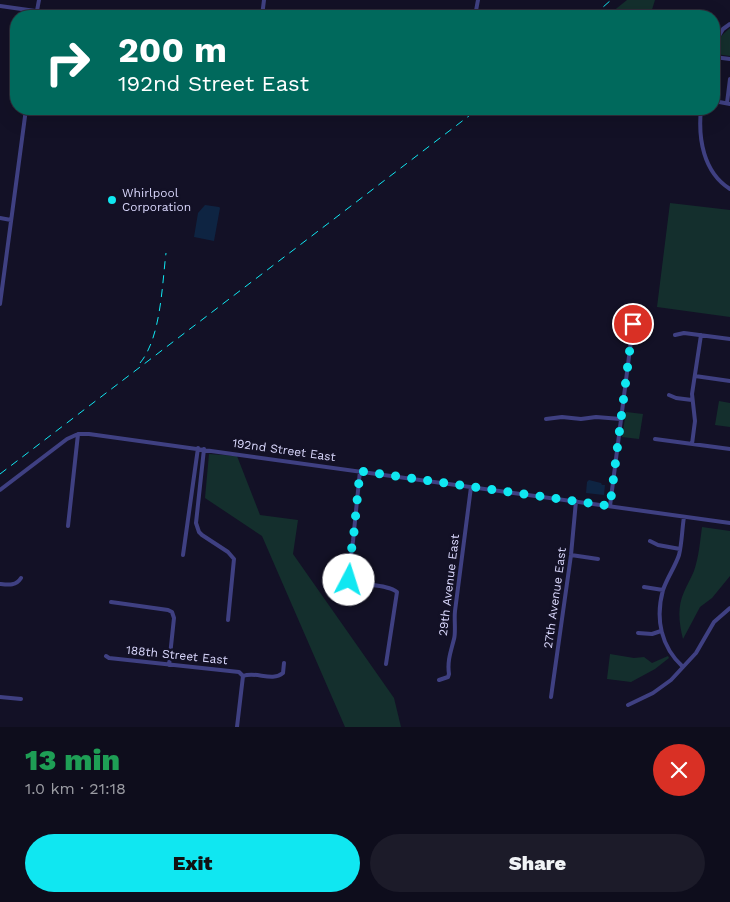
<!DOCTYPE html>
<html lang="en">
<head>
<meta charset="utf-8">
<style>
	:root { --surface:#0e0d1c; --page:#1c1b29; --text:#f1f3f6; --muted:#9b9ca3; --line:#2e2d3b; --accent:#10e7f1 }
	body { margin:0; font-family:"Work Sans",sans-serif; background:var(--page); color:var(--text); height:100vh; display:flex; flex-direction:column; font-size:19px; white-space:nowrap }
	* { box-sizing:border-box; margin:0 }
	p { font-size:16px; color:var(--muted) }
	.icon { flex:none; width:28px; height:28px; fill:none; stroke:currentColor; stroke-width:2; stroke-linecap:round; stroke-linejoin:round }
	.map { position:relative; height:727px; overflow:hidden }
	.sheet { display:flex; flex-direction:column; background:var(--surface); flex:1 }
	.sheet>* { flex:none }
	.guide { position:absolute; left:10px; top:10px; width:710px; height:105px; border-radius:20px; box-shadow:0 5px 20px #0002,0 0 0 1px var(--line); background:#00695c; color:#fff; overflow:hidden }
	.pin { position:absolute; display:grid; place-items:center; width:42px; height:42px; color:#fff; margin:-21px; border:2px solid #fff; border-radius:50%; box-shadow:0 1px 5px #0007 }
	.me { position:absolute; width:55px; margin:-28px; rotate:5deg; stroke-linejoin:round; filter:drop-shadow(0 0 4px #0008) }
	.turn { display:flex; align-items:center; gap:18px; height:105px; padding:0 25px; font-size:22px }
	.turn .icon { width:65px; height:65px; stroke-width:2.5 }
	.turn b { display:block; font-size:35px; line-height:42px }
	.round { display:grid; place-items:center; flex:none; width:52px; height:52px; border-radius:26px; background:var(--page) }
	.summary { display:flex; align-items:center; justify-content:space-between; height:85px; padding:0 25px }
	h1 { font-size:30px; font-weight:800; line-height:38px; color:#1e9e55 }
	.primary-button { display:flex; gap:10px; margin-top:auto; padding:10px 25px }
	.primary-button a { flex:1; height:58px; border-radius:30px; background:var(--accent); color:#111; font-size:20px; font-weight:800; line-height:58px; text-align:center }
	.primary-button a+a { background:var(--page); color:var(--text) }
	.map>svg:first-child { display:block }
	.green { fill:#142f2d }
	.water { fill:#0e2442 }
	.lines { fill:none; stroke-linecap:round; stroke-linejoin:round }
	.minor { stroke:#3f4082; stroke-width:4 }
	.rail { stroke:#10e7f1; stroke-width:1; stroke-dasharray:8 6; stroke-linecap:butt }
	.route { stroke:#10e7f1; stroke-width:9; stroke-dasharray:0 16.2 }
	.poi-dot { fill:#10e7f1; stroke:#131126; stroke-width:2 }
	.labels { text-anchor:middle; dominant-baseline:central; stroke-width:5; stroke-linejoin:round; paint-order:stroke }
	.poi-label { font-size:12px; fill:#dad8fd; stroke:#131126; text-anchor:start }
	.street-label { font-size:12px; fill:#dad8fd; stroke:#131126 }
</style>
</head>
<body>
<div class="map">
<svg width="730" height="727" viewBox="0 0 730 727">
	<rect width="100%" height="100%" fill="#131126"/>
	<path class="green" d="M627,0H655L650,16H607Z
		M730,28V56L716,54L714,49L721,36Z
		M670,203L730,210V317L657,307Z
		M719,401L730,403V427L715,425Z
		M626,412L643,414L639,439L622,437Z
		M209,454L237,456L260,515L298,520L293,554L394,698L401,727H345L262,536L205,498Z
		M702,527L730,531V576L712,598L700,607L683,639C679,623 677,607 684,592C687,585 691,578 694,571C699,556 700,542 702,527Z
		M610,654L634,658L644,657L652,663L668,656L669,658L655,669L631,682L607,679Z"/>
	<path class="water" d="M205,205L219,207L220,208L214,241L194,237L198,213Z
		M589,480L601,483L602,485H605L604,495L586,493L587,482Z"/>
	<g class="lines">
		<path class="minor" d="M0,6L71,16
			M36,16L39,0
			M262,16L264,0
			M475,16L478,0
			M714,44L723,29L730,24
			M714,57L730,59
			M714,101L730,104
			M727,103L730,79
			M492,109L494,112
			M701,109C698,138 703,172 730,189
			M0,218L11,220
			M0,304L26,109
			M675,335L684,333L730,339
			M695,376L730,381
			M669,395L676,398L692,400
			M546,419L562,417L581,419L596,417L621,419
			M655,439L730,449
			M692,444L695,421L692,394L701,335
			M204,449L196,523L199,532L202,535L228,552L234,559L228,620
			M360,471L353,541L348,578L350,581C363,586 388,584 397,592L386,664
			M0,490L67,439L78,434H89L730,523
			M610,506L633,325L631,315
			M68,526L78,434
			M650,541L658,545L680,549
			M183,555L198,448
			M571,555L598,559
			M0,584C9,585 16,586 21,578
			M644,587L663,590
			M111,602L168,610L172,612L174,618L169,665
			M638,633L652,634L661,631
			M106,656L109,658L239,672L243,676
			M683,667C661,647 655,619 663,590C667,578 675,567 679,555C682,543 682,529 684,517
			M243,676C256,671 272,682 283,673L284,663
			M439,680L448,677L449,674C447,661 451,651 454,639C456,633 454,619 455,611L471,487
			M0,697L21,699
			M551,697L571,555L576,501
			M628,705L653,693L671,680L696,653L714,622L730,608
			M237,727L243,676"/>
		<path class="rail" d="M593,16L611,0
			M140,363C161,338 162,285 166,253
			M0,474L478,109"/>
	</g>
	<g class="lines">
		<path class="route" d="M349,580L348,566L353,542L360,471L610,506L633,324"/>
	</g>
	<circle class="poi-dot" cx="112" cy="200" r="5"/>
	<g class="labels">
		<g class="poi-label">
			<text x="122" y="193">Whirlpool<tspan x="122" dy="14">Corporation</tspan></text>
		</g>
		<g class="street-label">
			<text transform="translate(284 450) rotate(8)">192nd Street East</text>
			<text transform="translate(449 585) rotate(-83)">29th Avenue East</text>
			<text transform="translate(555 598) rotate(-82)">27th Avenue East</text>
			<text transform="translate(177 655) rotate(6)">188th Street East</text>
		</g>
	</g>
</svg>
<div class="pin" style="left:633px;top:324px;background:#d93025"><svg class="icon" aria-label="arrive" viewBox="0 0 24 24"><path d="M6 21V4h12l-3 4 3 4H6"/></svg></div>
<svg class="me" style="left:349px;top:580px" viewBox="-20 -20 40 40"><circle r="19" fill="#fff"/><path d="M0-13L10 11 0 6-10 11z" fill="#10e7f1"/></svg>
<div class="guide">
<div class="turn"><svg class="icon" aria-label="right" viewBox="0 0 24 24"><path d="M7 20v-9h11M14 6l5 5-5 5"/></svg><div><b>200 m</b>192nd Street East</div></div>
</div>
</div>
<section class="sheet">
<div class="summary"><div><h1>13 min</h1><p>1.0 km · 21:18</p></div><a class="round" style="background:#d93025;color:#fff"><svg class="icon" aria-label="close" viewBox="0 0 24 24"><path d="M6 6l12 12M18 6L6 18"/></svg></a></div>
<div class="primary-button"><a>Exit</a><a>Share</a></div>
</section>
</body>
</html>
